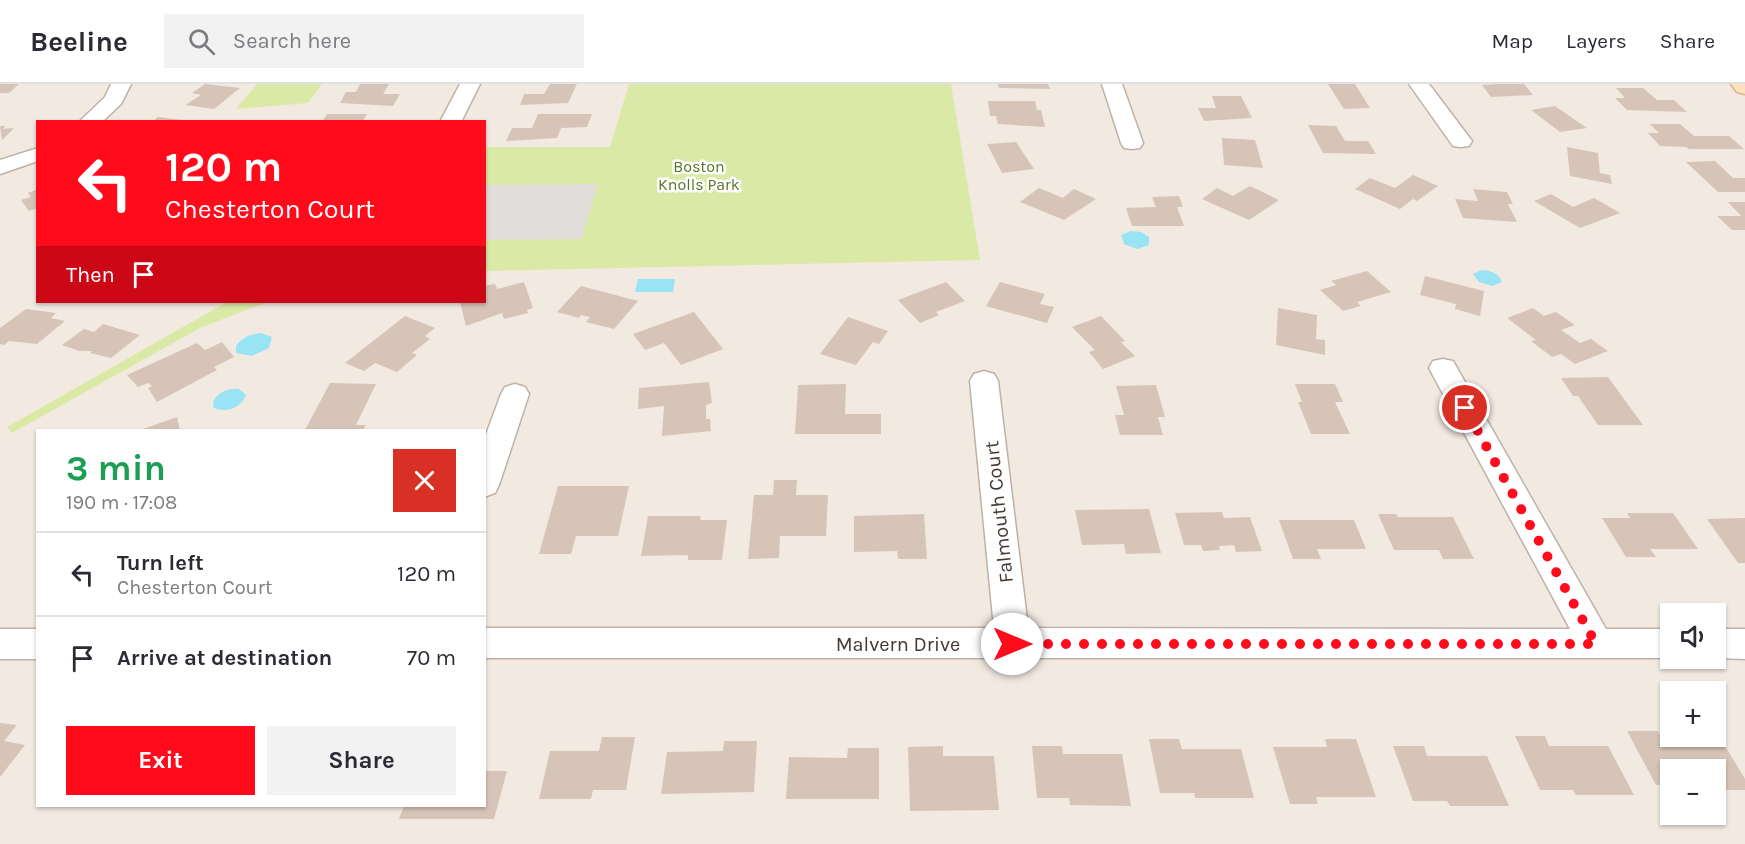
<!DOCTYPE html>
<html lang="en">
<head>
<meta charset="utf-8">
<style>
	:root { --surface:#fff; --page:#f2f2f3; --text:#2b2b33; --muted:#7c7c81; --line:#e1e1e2; --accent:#ff0b1c }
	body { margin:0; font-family:Karla,sans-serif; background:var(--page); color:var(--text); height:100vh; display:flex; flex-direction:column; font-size:22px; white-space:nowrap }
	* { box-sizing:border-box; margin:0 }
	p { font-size:20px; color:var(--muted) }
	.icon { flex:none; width:33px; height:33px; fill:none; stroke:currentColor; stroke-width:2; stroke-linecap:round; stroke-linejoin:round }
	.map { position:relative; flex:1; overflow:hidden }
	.details { position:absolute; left:36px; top:345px; width:450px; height:378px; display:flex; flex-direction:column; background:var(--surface); border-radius:0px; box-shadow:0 2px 4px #0004 }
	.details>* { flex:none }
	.top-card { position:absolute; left:36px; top:36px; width:450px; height:183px; border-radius:0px; box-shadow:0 2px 4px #0004; background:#ff0b1c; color:#fff; overflow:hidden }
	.buttons { position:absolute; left:1660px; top:519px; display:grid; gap:12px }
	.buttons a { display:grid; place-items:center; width:66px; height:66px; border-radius:0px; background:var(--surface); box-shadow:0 2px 4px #0004; font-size:30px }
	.pin { position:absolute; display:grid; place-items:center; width:51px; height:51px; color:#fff; margin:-26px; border:3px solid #fff; border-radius:50%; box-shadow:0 2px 6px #0007 }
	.me { position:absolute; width:66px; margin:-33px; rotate:90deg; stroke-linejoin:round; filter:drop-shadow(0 0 4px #0008) }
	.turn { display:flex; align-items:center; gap:21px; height:126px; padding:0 30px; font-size:27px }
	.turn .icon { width:78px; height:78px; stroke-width:2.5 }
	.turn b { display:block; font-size:42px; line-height:51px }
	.then { display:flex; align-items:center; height:57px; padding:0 30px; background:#0003; gap:12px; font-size:22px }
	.round { display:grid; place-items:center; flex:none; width:63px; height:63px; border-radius:0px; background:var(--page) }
	.overview { display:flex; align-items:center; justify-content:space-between; height:102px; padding:0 30px }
	h1 { font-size:36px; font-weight:700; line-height:45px; color:#1e9e55 }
	.button { display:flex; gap:12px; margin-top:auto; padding:12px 30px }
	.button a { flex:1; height:69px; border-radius:0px; background:var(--accent); color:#fff; font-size:24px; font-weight:700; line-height:69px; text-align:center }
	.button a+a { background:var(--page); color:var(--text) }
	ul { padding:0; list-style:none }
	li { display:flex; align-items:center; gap:18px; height:84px; padding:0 30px; border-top:2px solid var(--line) }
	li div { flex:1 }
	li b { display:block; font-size:22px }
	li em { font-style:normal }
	header { display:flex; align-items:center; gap:36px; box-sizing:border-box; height:84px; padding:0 30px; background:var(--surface); border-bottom:2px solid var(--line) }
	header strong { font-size:28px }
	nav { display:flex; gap:33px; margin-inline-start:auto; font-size:21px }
	.search { width:420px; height:54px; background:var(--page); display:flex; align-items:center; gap:15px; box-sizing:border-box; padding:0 21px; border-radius:0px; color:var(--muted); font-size:22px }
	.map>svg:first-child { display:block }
	.green { fill:#daeaa6 }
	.parking { fill:#e1ddda }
	.water { fill:#98e3f4 }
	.building { fill:#d7c4b9 }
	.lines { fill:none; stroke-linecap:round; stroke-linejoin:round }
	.street-casing { stroke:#c0b1a6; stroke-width:3 }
	.secondary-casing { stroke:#d8b58f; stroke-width:3 }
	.street { fill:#fff; fill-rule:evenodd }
	.secondary { fill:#ffe1be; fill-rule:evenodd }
	.route { stroke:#ff0b1c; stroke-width:10; stroke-dasharray:0 18 }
	.labels { text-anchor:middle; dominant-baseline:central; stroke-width:5; stroke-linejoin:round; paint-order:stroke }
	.far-park-label { font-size:16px; fill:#557723; stroke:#fff }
	.street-label { font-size:20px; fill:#433832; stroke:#fff }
</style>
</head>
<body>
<header>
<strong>Beeline</strong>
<div class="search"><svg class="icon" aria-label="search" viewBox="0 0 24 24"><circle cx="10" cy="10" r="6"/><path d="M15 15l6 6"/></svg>Search here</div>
<nav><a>Map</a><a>Layers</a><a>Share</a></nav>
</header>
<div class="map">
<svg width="1745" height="760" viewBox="0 0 1745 760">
	<rect width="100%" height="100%" fill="#f2e9e1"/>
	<path class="green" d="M257,0H322L308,19L236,25Z
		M629,0H951L980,176L485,187L484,63H610Z
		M227,218H267L200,244L12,349L7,343Z"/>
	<path class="parking" d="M598,100L581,155L485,156V101Z"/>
	<path class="water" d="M1131,147L1141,148L1149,153V161L1137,165L1124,160L1121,151Z
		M1481,186C1489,186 1499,189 1502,198L1493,202L1479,198L1473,190Z
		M638,195H675L673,208H635Z
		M261,249L272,253L269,264L252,272L236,269V262C242,253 251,250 261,249Z
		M239,305L246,311C241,324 227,329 214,324L213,318C218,308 229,304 239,305Z"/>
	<path class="building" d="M0,0H19L9,9H0Z
		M205,0H206L240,4L214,25L185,21L201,11L192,9Z
		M360,0H389L383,10H400L393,22L340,19L346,8H356Z
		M550,0H577L568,19L520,21L524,10H544Z
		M998,0H1048L1050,5L999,4Z
		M1328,0H1355L1370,24L1344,25Z
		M1497,0H1524L1533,11L1491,13L1482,1Z
		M1616,4H1643L1657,16H1674L1687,28L1627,26L1615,14H1625Z
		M1212,12H1241L1252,34L1204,37L1198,24H1216Z
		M988,17H1035L1037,26H1041L1045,43L998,40L996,32H990Z
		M1555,22L1587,44L1560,48L1531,26Z
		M327,30H367L362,38H322Z
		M538,30H592L587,43L561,44L557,54L506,57L512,44H532Z
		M158,33L183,36V38H152Z
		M1650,40H1680L1694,52H1729L1744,65H1689L1686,63L1660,62L1648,49H1659Z
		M1308,41L1336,42L1345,57H1368L1376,70L1323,69Z
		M0,42H5L3,45L14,44L2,56Z
		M1222,54L1255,56L1263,84L1224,81Z
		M1016,58L1034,85L1002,89L987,60Z
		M1567,63L1598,69L1600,89L1610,91L1612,100L1570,92Z
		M1715,77L1733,94H1745V108H1718L1686,78Z
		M1413,91L1438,102L1417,117L1413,115L1400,125L1355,105L1370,94L1395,104Z
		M1250,102L1279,116L1249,136L1202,115L1217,104L1233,112Z
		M1039,104L1063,114L1074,105L1096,115L1064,136L1020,118Z
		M38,105V124L29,127L21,116L31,113L28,109Z
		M1473,105L1507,108L1513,120H1508L1517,138L1463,134L1455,115L1478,117Z
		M1551,110L1573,123L1594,114L1620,129L1580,144L1534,117Z
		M1179,112L1183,123H1177L1184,142H1132L1126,124L1156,123L1152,113Z
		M1728,118H1745V146H1732L1717,132H1741Z
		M1367,187L1391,208L1357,218L1361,222L1343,227L1320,206L1336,201L1331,197Z
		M1425,192L1484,207L1480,232L1455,225L1456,220L1420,211Z
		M524,198L533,224L527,226L528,229L504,235L502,229L466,242L460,218H484V202L495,200L497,205Z
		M946,198L965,217L936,228L939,231L920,239L898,216Z
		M1000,198L1045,210L1040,220L1054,223L1047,239L986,222Z
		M581,202L638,217L614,245L586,238L590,233L581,231L579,234L557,228Z
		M1278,224L1317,231L1316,255L1325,256V271L1276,261Z
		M1533,224L1544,232L1556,228L1575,241L1561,246L1580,259L1591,255L1608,267L1575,280L1561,270L1552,273L1531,257L1536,256L1507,234Z
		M26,225L56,229L51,234L65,237L37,260L9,257L4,261L0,260V244Z
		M694,228L723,265L681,281L664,259L645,266L633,250Z
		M405,232L435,244L425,252L430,255L412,269L417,271L397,288L375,279L364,287L345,279Z
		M1101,232L1125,257L1121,258L1135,272L1103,285L1089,268L1095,266L1072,243Z
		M848,233L888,247L879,260L873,258L856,281L820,270Z
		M103,240L140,251L111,274L90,269L92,267H79L62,261L84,245L94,248Z
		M222,258L234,273L214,283L217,286L157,318L148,304L152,302L148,299L138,303L127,291L197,259L205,266Z
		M1608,293L1643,341H1598L1578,312H1573L1561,294Z
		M709,298L712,319L706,321V335H710L711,347L662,352L664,322L638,325L639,304Z
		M330,299L376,300L356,341H366L363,346H305Z
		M846,300L845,330H881V350H795L798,301Z
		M1295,300H1335L1343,318H1335L1350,350H1311L1298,318H1302Z
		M1156,301L1165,333H1158L1163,351H1120L1115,331H1124L1116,302Z
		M177,333L180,346H140Z
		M774,396H797L796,411H828L826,452H780L779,474L748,475L754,411H773Z
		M558,402H629L618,452H576L571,470H539Z
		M1149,425L1161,469L1126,470L1124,460L1082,461L1075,426Z
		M1222,428L1224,434L1250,433L1262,467L1236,468L1234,461L1219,462L1220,466L1203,467L1201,461H1184L1175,429Z
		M1627,429H1673L1698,465H1650L1656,473H1626L1602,434H1630Z
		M924,430L927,475H898L897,467L854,468V432Z
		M1378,430H1396L1398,433H1453L1474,475H1443L1439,466H1394Z
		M648,432H701L700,436H727L722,476H688V471L641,472Z
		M1745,434V479H1738L1707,435Z
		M1279,436H1354L1366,465H1317L1321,475H1293Z
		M0,639L17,641L4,657L25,661L0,693Z
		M1627,647H1658L1663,657H1722L1745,695V706H1716V686H1671V701H1656Z
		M1515,652H1545L1549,662H1608L1634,711H1576L1573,706H1540Z
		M602,653H635L626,706H593L591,715H539L550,667H599Z
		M1149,655H1179L1182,665H1241L1254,714H1195L1194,709H1160Z
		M1325,655H1356L1376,713H1316L1318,720H1290L1273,663H1327Z
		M724,657H757L754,708L661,710L667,668L723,667Z
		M943,662V672H994L999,726L910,727L908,663Z
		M1032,662H1062L1063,670H1122L1131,722L1070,721L1069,714H1037Z
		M1393,662H1424L1427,672H1487L1509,722H1450L1447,717H1413Z
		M848,664H879V715H786L789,673L847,674Z
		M484,687H507L494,735H399L404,722H484Z"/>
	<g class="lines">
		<g class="street-casing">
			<path id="street" d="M111,0H131L121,20L102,38H79L105,13Z
				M460,0H480L461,38H440Z
				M1102,0H1122L1143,59L1140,64L1132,65L1124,64L1121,59Z
				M1409,0H1429L1472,57L1469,62L1461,63L1453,62Z
				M38,64V77L0,90V76Z
				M1443,275L1453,277L1606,545H1671V574H1673H484V544H994L970,297L974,290L984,287L994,290L998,297L1028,544L1570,545L1429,284L1433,277Z
				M515,300L525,303L529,310L499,401L495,409L484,413V356L501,310L505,303Z
				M0,545H38V575H0Z
				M1716,545H1745V575L1714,574H1716Z"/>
		</g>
		<g class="secondary-casing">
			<path id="secondary" d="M1731,0H1745V10L1737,8Z"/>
		</g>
		<use href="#street" class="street"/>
		<use href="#secondary" class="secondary"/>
	</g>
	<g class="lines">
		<path class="route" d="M1012,560H1596L1465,324"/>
	</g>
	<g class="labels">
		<g class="far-park-label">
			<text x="699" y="82">Boston<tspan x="699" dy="18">Knolls Park</tspan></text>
		</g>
		<g class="street-label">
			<text transform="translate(999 428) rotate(-96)">Falmouth Court</text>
			<text x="898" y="560">Malvern Drive</text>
		</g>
	</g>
</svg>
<div class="buttons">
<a><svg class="icon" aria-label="sound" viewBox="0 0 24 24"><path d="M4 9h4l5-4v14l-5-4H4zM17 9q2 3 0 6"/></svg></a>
<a>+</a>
<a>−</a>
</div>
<div class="pin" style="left:1465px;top:324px;background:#d93025"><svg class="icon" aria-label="arrive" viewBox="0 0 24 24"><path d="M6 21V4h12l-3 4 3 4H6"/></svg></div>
<svg class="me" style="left:1012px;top:560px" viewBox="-20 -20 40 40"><circle r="19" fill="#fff"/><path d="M0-13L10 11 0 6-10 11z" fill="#ff0b1c"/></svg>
<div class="top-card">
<div class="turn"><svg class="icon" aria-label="left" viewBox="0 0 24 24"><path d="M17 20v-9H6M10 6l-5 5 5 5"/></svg><div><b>120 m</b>Chesterton Court</div></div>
<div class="then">Then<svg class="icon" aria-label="arrive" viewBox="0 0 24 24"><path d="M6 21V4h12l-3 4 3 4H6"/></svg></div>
</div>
<section class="details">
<div class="overview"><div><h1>3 min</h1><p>190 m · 17:08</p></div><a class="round" style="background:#d93025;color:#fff"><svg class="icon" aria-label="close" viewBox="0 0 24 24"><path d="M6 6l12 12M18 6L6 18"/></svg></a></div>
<ul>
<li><svg class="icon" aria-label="left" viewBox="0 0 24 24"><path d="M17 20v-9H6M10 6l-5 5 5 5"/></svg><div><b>Turn left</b><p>Chesterton Court</p></div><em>120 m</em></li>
<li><svg class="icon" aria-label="arrive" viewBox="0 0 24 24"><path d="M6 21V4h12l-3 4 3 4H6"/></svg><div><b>Arrive at destination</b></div><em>70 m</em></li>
</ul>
<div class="button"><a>Exit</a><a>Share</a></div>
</section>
</div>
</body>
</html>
